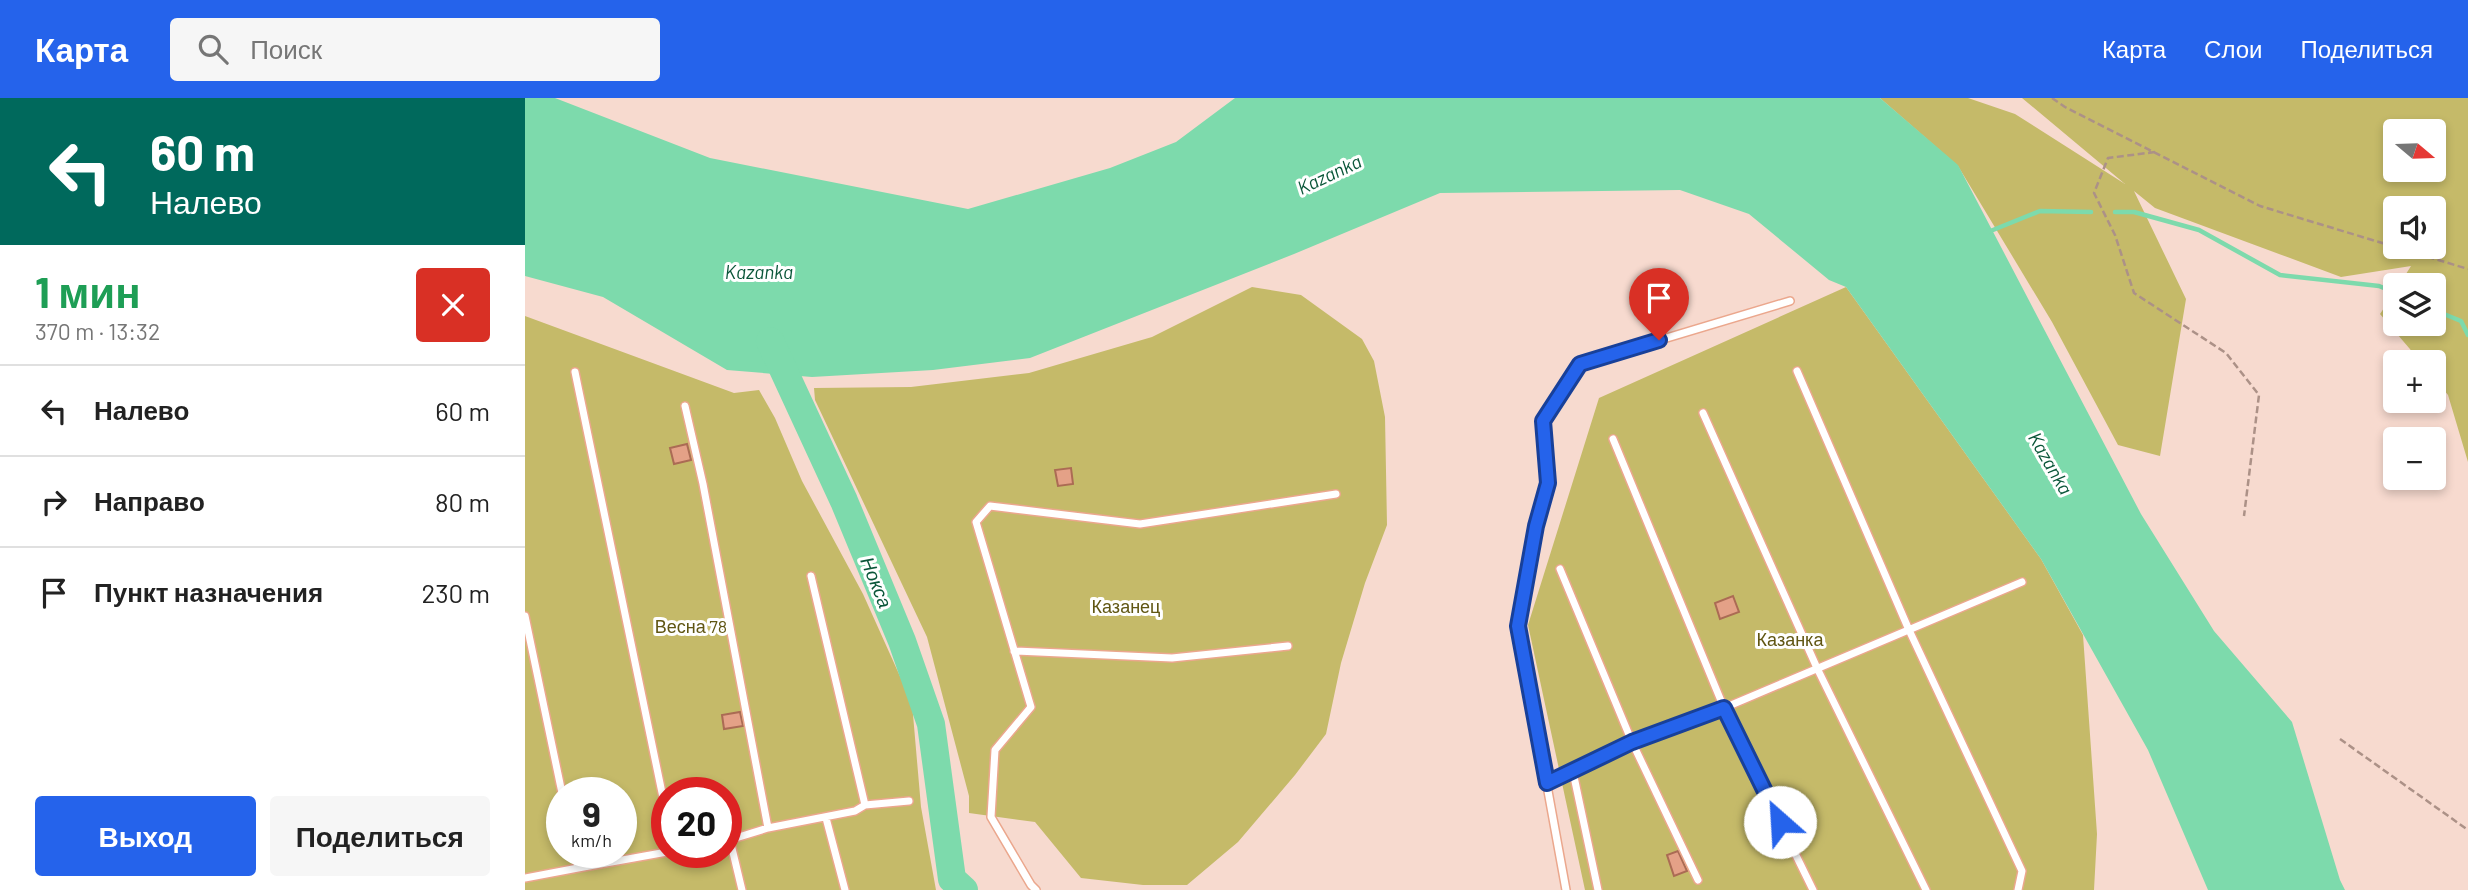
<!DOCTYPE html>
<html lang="ru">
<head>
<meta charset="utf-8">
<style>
	:root { --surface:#fff; --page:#f6f6f6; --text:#222; --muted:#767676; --line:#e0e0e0; --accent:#2563eb }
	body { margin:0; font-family:Barlow,sans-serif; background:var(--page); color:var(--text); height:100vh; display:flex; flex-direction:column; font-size:26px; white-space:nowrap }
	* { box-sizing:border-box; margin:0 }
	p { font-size:23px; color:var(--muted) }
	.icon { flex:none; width:38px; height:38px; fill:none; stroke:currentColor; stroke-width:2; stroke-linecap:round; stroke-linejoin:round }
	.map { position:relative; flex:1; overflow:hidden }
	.side { display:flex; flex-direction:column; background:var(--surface); width:525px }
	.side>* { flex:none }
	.hud { background:#00695c; color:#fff; overflow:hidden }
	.needle { width:46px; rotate:109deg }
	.buttons { position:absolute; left:1858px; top:21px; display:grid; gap:14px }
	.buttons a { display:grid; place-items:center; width:63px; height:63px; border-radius:7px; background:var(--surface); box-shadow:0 4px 10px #0003; font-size:35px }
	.speed { position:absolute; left:21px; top:679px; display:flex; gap:14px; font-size:35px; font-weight:700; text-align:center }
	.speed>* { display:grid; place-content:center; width:91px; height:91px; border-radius:50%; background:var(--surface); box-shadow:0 4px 10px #0003; line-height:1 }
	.speed small { font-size:18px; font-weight:400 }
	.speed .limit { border:10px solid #d22; background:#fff; color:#111 }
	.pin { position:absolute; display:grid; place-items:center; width:60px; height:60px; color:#fff; margin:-72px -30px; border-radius:50% 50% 50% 0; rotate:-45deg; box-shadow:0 0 7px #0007 }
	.pin .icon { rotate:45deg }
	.me { position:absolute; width:77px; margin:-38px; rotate:334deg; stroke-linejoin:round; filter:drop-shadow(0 0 5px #0008) }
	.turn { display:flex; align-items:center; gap:24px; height:147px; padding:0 35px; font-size:32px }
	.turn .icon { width:91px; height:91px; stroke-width:2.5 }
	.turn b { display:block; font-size:49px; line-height:60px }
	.round { display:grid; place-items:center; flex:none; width:74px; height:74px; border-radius:7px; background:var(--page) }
	.headline { display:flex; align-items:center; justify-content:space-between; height:119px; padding:0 35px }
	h1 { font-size:42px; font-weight:700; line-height:52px; color:#1e9e55 }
	.action { display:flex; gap:14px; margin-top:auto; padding:14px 35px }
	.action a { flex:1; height:80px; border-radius:7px; background:var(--accent); color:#fff; font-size:28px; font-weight:700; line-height:80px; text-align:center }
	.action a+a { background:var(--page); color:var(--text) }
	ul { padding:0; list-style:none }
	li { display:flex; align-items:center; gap:21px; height:91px; padding:0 35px; border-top:2px solid var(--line) }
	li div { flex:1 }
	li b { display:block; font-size:26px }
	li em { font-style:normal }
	header { display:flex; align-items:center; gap:42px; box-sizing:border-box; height:98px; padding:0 35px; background:var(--accent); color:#fff }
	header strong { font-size:33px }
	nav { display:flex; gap:38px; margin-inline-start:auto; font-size:24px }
	.search { width:490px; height:63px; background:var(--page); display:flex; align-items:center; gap:18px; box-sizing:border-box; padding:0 24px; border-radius:7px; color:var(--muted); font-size:26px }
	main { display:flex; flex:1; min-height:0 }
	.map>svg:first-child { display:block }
	.green { fill:#c5ba69; fill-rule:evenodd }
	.water { fill:#7ddaac }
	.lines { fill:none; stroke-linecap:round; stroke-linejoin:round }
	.stream { stroke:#7ddaac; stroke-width:4.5 }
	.river { stroke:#7ddaac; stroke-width:28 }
	.building { fill:#e4a187; stroke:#ab6b54; stroke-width:2 }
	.service-casing { stroke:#eba78d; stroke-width:10 }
	.path { stroke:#ac9187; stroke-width:2.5; stroke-dasharray:7 3.5; stroke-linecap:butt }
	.service { stroke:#fff; stroke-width:7 }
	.route-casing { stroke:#184099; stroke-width:18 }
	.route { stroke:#2563eb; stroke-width:12 }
	.labels { text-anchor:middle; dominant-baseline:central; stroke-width:6; stroke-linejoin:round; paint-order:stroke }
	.park-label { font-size:18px; fill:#605613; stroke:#fff }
	.water-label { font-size:19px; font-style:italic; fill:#0a5639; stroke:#fff }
</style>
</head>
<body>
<header>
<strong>Карта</strong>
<div class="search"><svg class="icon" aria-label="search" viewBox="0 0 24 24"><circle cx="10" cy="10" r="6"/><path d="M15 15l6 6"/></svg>Поиск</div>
<nav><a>Карта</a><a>Слои</a><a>Поделиться</a></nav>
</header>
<main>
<section class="side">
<div class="hud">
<div class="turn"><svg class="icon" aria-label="left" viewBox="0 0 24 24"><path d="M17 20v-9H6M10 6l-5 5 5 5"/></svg><div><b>60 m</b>Налево</div></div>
</div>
<div class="headline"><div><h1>1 мин</h1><p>370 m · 13:32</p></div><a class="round" style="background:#d93025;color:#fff"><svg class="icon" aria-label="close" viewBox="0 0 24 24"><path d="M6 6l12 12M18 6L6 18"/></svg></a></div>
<ul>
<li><svg class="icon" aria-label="left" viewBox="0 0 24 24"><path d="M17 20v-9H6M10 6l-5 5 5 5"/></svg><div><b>Налево</b></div><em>60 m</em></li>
<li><svg class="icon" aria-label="right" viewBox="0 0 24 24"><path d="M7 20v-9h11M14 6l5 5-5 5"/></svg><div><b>Направо</b></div><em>80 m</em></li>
<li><svg class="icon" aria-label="arrive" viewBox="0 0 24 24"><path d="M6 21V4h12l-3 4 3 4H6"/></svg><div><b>Пункт назначения</b></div><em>230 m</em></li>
</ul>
<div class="action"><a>Выход</a><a>Поделиться</a></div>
</section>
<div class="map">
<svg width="1943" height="792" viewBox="0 0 1943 792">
	<rect width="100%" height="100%" fill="#f7dacf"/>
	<path class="green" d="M1355,0H1443L1490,16L1600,86L1497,0H1943V364L1923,297L1909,280V264H1896L1855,216L1871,192V226H1909V187H1874L1886,168L1816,179L1630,110L1609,93L1661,201L1635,358L1593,347L1527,224L1433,68ZM1871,33H1909V72H1871ZM1871,110H1909V149H1871Z
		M727,189L776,197L837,241L849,263L860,319L862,427L840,485L816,565L801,636L770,677L713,744L662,787H618L556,780L510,724L444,715V698L402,539L290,302L289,290L386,289L504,275L627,239Z
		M1321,189L1516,461L1558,537L1572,736L1569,792H1060L1003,527L1074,300Z
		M0,218L209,295L234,292L250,320L277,383L338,496L387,605L396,709L411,792H0ZM37,695H96V754H37ZM142,695H201V754H142Z"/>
	<path class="water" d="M0,0H30L185,60L443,111L585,70L651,44L710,0H1355L1433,67L1616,416L1689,533L1767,624L1815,782L1820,792H1683L1623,652L1516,461L1321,189L1304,182L1224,116L1155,92L915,95L769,156L505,260L408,272L287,279L202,272L78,199L0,178Z"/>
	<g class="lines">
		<path class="stream" d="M1590,114H1609L1674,132L1755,177L1854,188L1871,195
			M1463,134L1515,113L1566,114
			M1909,212L1936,223L1943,237"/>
		<path class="river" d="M245,243L319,403L377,543L406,626L427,781L439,792"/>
	</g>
	<path class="building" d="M162,346L166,362L149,366L145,350Z
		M546,370L548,386L533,388L530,372Z
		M1208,498L1214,514L1195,521L1190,505Z
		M215,614L218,628L199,631L197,617Z
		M1153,753L1162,773L1149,778L1142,757Z"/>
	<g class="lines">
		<g class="service-casing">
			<path id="service" d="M1272,273L1384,532L1497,773L1493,792
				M50,274L142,719
				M160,308L178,386L243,730
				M1178,315L1292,570L1401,792
				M1088,341L1199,610L1288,792
				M1035,471L1107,644L1173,782
				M286,478L340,707
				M0,518L37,695
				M489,553L647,560L763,548
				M1048,674L1073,792
				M1022,685L1107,644L1199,610L1497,484
				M301,720L320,792
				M205,742L217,792
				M201,743L243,730L330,713L340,707L384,703
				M50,754L53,770L142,754
				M0,780L53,770
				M511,792L506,787L466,719L470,652L506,609L451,424L465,408L615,426L811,396
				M1041,792L993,528L1011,428L1023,385L1019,323L1055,266L1265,203"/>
		</g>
		<path class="path" d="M1527,0L1540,9L1735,108L1943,171
			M1630,54L1583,60L1569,95L1590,137L1609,195L1701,255L1734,297L1719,418
			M1815,641L1943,732"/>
		<use href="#service" class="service"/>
	</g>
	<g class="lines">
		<g class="route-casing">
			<path id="route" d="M1134,242L1055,266L1018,323L1023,385L1011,428L993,528L1022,685L1107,644L1199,610L1255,724"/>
		</g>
		<use href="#route" class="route"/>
	</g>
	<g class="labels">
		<g class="park-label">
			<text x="601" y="508">Казанец</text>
			<text x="166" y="528">Весна 78</text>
			<text x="1265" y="541">Казанка</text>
		</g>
		<g class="water-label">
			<text transform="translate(804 76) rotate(-25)">Kazanka</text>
			<text x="234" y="173">Kazanka</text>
			<text transform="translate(1526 365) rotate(60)">Kazanka</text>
			<text transform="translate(352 484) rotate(68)">Нокса</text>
		</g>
	</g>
</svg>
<div class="buttons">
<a><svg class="needle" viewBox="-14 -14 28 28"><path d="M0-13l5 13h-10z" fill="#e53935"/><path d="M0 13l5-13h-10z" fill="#767676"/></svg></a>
<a><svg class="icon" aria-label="sound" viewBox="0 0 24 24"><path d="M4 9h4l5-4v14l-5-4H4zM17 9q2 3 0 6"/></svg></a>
<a><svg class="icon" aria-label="layers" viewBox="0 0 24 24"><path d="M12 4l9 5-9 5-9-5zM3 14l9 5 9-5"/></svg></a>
<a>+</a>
<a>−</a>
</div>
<div class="speed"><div>9<small>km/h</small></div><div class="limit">20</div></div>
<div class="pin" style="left:1134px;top:242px;background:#d93025"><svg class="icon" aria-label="arrive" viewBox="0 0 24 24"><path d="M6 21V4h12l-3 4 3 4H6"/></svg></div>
<svg class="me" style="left:1255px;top:724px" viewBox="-20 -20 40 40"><circle r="19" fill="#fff"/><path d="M0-13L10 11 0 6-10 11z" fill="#2563eb"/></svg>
</div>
</main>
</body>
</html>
